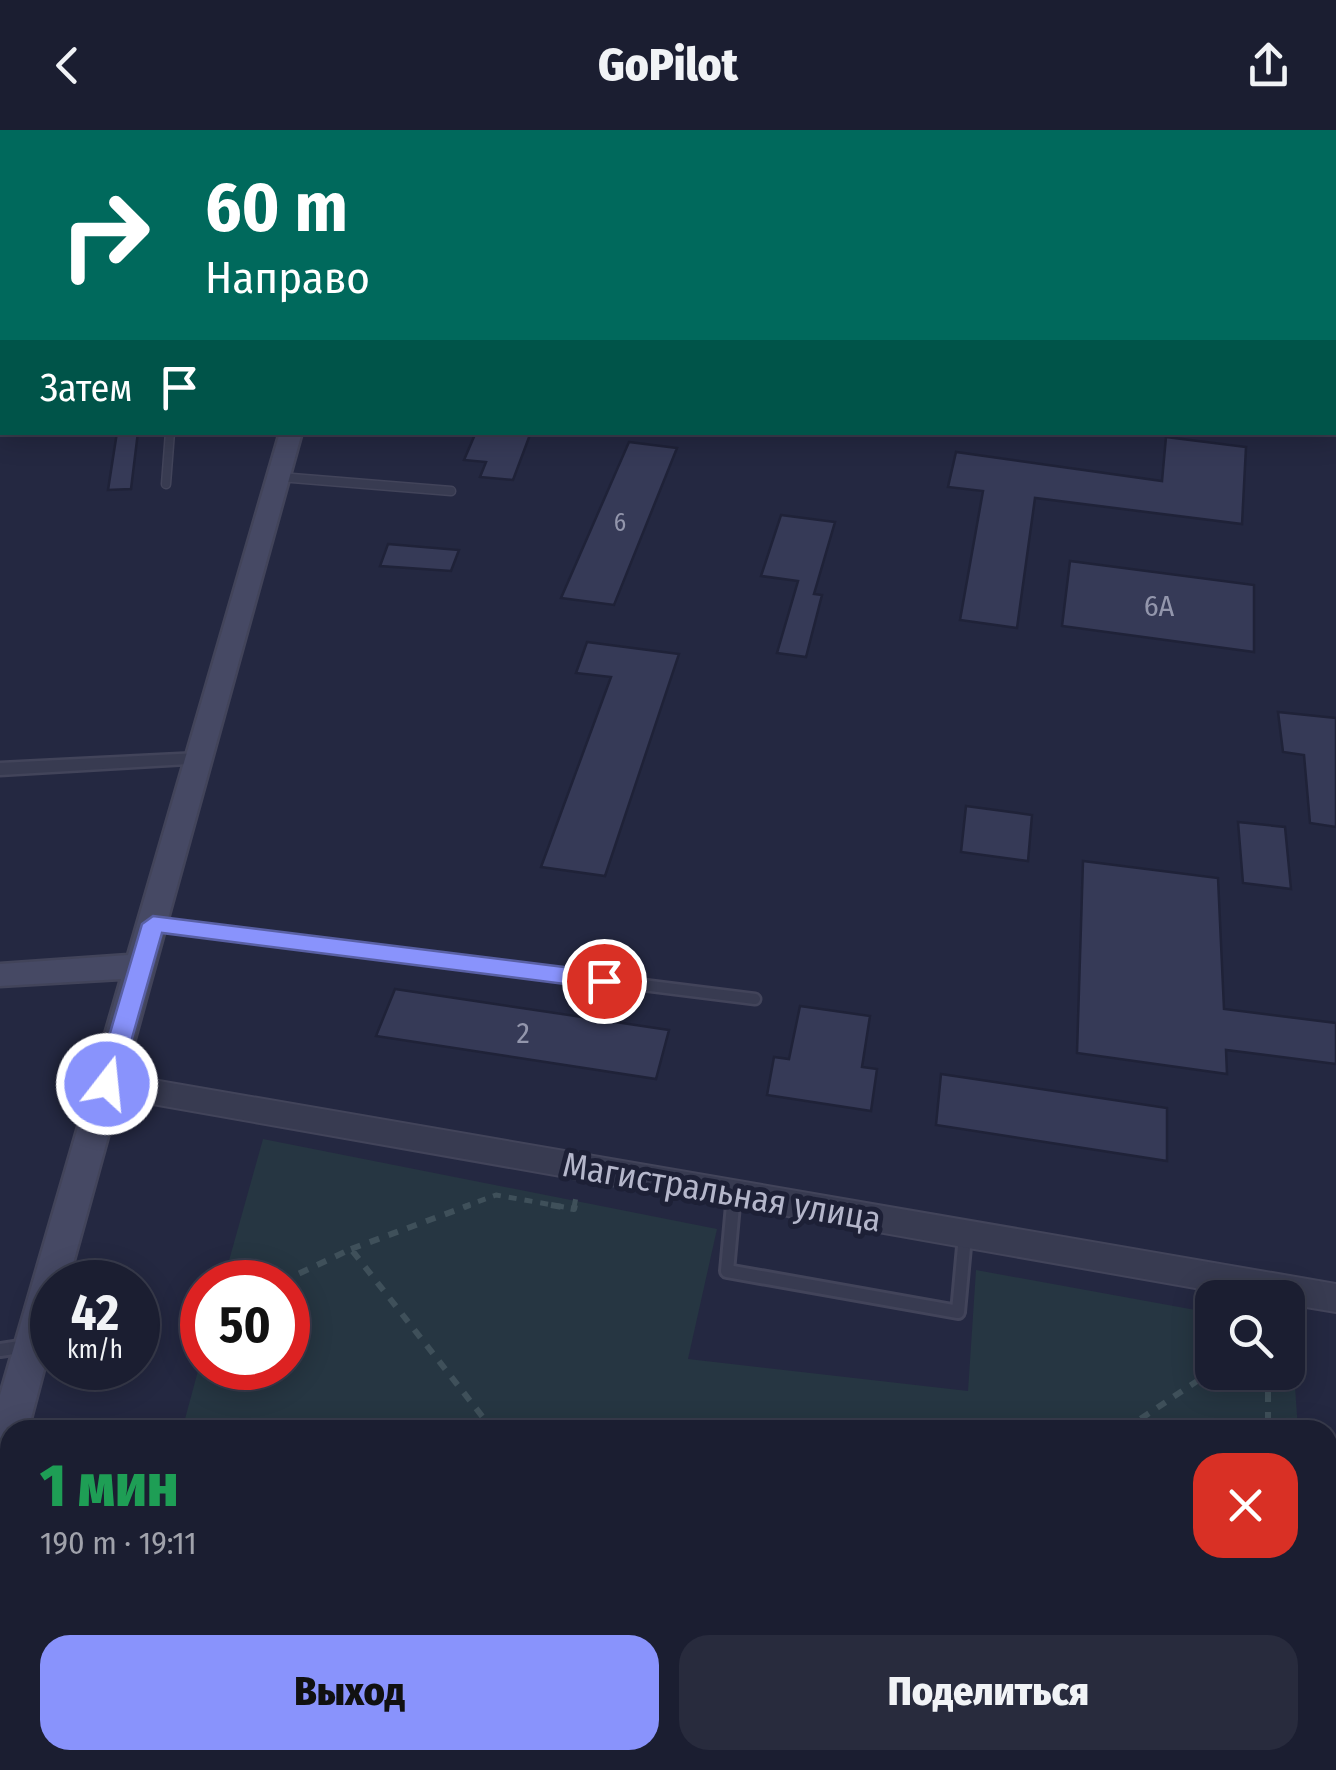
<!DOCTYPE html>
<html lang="ru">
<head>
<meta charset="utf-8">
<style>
	:root { --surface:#1b1e31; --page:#282b3d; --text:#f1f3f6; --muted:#a0a2ab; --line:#393c4d; --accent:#8993fc }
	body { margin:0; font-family:"Fira Sans Condensed",sans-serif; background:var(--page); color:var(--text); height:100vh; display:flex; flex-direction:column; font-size:38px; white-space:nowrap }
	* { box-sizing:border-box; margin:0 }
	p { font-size:32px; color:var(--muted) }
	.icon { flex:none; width:55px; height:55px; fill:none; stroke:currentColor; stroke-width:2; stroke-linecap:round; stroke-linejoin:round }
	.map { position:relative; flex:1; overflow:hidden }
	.sheet { position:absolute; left:0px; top:1290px; width:1338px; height:350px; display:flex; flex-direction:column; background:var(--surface); border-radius:30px 30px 0 0; box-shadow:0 5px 25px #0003,0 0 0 2px var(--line) }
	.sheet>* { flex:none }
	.guide { position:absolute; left:0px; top:0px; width:1338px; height:305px; box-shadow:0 5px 25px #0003,0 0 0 2px var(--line); background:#00695c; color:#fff; overflow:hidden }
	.tools { position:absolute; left:1195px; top:1150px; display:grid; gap:20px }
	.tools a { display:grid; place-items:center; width:110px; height:110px; border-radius:20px; background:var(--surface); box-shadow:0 5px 25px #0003,0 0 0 2px var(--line); font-size:50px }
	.speed { position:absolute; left:30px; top:1130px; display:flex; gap:20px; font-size:50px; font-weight:700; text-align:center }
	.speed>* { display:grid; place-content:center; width:130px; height:130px; border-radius:50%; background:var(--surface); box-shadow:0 5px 25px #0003,0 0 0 2px var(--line); line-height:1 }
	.speed small { font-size:25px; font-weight:400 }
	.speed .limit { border:15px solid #d22; background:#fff; color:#111 }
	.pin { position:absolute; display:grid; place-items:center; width:85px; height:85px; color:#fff; margin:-42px; border:5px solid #fff; border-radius:50%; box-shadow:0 2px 10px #0007 }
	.me { position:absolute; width:110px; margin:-55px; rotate:16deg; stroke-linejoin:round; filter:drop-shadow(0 0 8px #0008) }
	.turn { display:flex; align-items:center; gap:35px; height:210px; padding:0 40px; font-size:45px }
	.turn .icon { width:130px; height:130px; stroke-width:2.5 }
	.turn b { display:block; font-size:70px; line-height:85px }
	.then { display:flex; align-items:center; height:95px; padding:0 40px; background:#0003; gap:20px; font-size:38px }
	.round { display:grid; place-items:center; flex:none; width:105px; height:105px; border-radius:30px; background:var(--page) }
	.overview { display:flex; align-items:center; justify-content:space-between; height:170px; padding:0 40px }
	h1 { font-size:60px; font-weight:800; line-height:75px; color:#1e9e55 }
	.primary-button { display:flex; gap:20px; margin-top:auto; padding:20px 40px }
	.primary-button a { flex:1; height:115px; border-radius:30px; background:var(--accent); color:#111; font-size:40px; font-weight:800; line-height:115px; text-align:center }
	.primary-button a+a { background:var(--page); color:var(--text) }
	header { display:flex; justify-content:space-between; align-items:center; height:130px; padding:0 40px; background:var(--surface); font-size:45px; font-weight:800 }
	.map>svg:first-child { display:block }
	.green { fill:#263642 }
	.building { fill:#363a57; stroke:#1f2238; stroke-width:2.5 }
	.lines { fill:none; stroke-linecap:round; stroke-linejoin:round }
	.service-far2-casing { stroke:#42445a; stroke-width:11 }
	.service-far1-casing { stroke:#42445a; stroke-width:15 }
	.service-casing { stroke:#42445a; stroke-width:18 }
	.minor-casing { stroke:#42445a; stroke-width:5 }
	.tertiary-casing { stroke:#42445a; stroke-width:4 }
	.secondary-casing { stroke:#42445a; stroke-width:5 }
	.path-far1 { stroke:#3f505a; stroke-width:5; stroke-dasharray:8 8; stroke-linecap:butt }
	.path { stroke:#3f505a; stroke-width:6; stroke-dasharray:10 10; stroke-linecap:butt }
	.service-far2 { stroke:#383b51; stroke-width:8 }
	.service-far1 { stroke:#383b51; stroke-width:10 }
	.service { stroke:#383b51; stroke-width:12 }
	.minor { fill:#383b51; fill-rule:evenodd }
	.tertiary { fill:#383b51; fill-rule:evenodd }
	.secondary { fill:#464964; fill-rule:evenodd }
	.route { fill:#8993fc; stroke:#5960a4; stroke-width:2.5 }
	.labels { text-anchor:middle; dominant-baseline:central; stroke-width:10; stroke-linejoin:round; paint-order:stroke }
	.far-number-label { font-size:25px; fill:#9396ac }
	.number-label { font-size:30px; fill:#9396ac }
	.street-label { font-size:35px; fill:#b5b7cb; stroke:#1d2036 }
</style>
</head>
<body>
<header><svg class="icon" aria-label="back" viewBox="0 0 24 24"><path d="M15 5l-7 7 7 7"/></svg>GoPilot<svg class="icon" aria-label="share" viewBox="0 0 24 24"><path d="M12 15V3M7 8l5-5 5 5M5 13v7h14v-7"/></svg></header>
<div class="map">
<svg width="1336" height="1640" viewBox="0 0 1336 1640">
	<rect width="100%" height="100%" fill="#242841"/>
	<path class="green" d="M263,1009L717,1099L688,1229L968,1261L976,1140L1212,1183V1242H1288V1197L1291,1198L1298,1300H182L202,1226V1238H288V1152H223Z
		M91,1630H1322L1323,1640H88Z"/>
	<path class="building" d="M117,302H138L131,359L108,360Z
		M476,302H531L513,350L480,347L486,332L464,330Z
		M1166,307L1246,317L1242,394L1035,368L1017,498L960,490L983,361L948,357L956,322L1162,351Z
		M629,312L677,318L614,475L561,468Z
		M781,385L835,392L814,464L822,465L806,527L777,523L798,451L761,446Z
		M388,414L459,420L451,441L380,436Z
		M1070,431L1254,455V522L1062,496Z
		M587,512L679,524L605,746L541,737L611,547L576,543Z
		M1278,582L1336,588V697L1310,693L1304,625L1283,622Z
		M966,676L1032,685L1028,731L961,722Z
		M1238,692L1285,697L1291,759L1243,753Z
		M1083,731L1218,748L1224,879L1336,893V934L1226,920L1227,944L1077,923Z
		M395,859L669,900L656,949L376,906Z
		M800,876L870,886L862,937L877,939L871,981L767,965L774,927L789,929Z
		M941,944L1167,978V1031L936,995Z"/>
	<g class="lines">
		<g class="service-far2-casing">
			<path id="service-far2" d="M280,347L451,361
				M166,354L170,302"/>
		</g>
		<g class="service-far1-casing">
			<path id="service-far1" d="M154,794L755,869
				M733,1077L734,1065"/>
		</g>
		<g class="service-casing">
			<path id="service" d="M733,1075L727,1141L958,1182L965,1106
				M0,1220L27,1216"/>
		</g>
		<g class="minor-casing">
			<path id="minor" d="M189,0H201V2H190Z
				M1275,0H1302L1304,2H1278Z
				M1335,5H1336V11H1335Z
				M199,623L205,625L208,629L205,633L0,645V633Z"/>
		</g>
		<g class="tertiary-casing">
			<path id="tertiary" d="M107,942L1336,1154V1182L1288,1174V1168H1252L107,966L97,962L92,954L97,946Z"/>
		</g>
		<g class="secondary-casing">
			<path id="secondary" d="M280,302H302L68,1152H52V1209L28,1300H10V1345L0,1349V1265L121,849L0,856V834L128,825Z"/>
		</g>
		<path class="path-far1" d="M463,1077L496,1065L564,1077
			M574,1077L577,1062"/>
		<path class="path" d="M551,1075L574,1079L575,1075
			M351,1119L470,1075
			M281,1152L351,1119L493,1300
			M1268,1242V1300
			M1124,1300L1212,1241
			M709,1630L716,1640
			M1276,1630V1640
			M623,1640L637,1630"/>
		<use href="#service-far2" class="service-far2"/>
		<use href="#service-far1" class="service-far1"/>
		<use href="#service" class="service"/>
		<use href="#minor" class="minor"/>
		<use href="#tertiary" class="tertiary"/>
		<use href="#secondary" class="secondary"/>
	</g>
	<path class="route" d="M153,786L604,842L616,851L604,859L162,803L119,954L116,961H99L95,954L142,794Z"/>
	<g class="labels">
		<g class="far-number-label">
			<text x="620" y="393">6</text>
		</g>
		<g class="number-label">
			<text x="1159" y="476">6А</text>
			<text x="523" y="903">2</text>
		</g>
		<g class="street-label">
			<text transform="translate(722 1062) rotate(10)">Магистральная улица</text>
		</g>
	</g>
</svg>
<div class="tools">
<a><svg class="icon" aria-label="search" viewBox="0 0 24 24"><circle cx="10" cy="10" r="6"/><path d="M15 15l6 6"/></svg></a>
</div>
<div class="speed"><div>42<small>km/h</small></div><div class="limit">50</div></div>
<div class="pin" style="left:604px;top:851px;background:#d93025"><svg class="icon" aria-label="arrive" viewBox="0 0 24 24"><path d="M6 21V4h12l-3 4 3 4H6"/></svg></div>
<svg class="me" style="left:107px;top:954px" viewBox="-20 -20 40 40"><circle r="17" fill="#8993fc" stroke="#fff" stroke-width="3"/><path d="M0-11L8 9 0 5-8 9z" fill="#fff"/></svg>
<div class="guide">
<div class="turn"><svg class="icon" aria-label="right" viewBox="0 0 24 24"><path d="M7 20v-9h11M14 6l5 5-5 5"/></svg><div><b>60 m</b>Направо</div></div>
<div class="then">Затем<svg class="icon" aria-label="arrive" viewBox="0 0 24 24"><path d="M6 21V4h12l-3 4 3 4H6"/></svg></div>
</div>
<section class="sheet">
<div class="overview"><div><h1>1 мин</h1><p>190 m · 19:11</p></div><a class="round" style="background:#d93025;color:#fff"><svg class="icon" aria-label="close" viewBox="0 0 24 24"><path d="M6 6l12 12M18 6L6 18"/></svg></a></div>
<div class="primary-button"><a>Выход</a><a>Поделиться</a></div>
</section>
</div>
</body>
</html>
